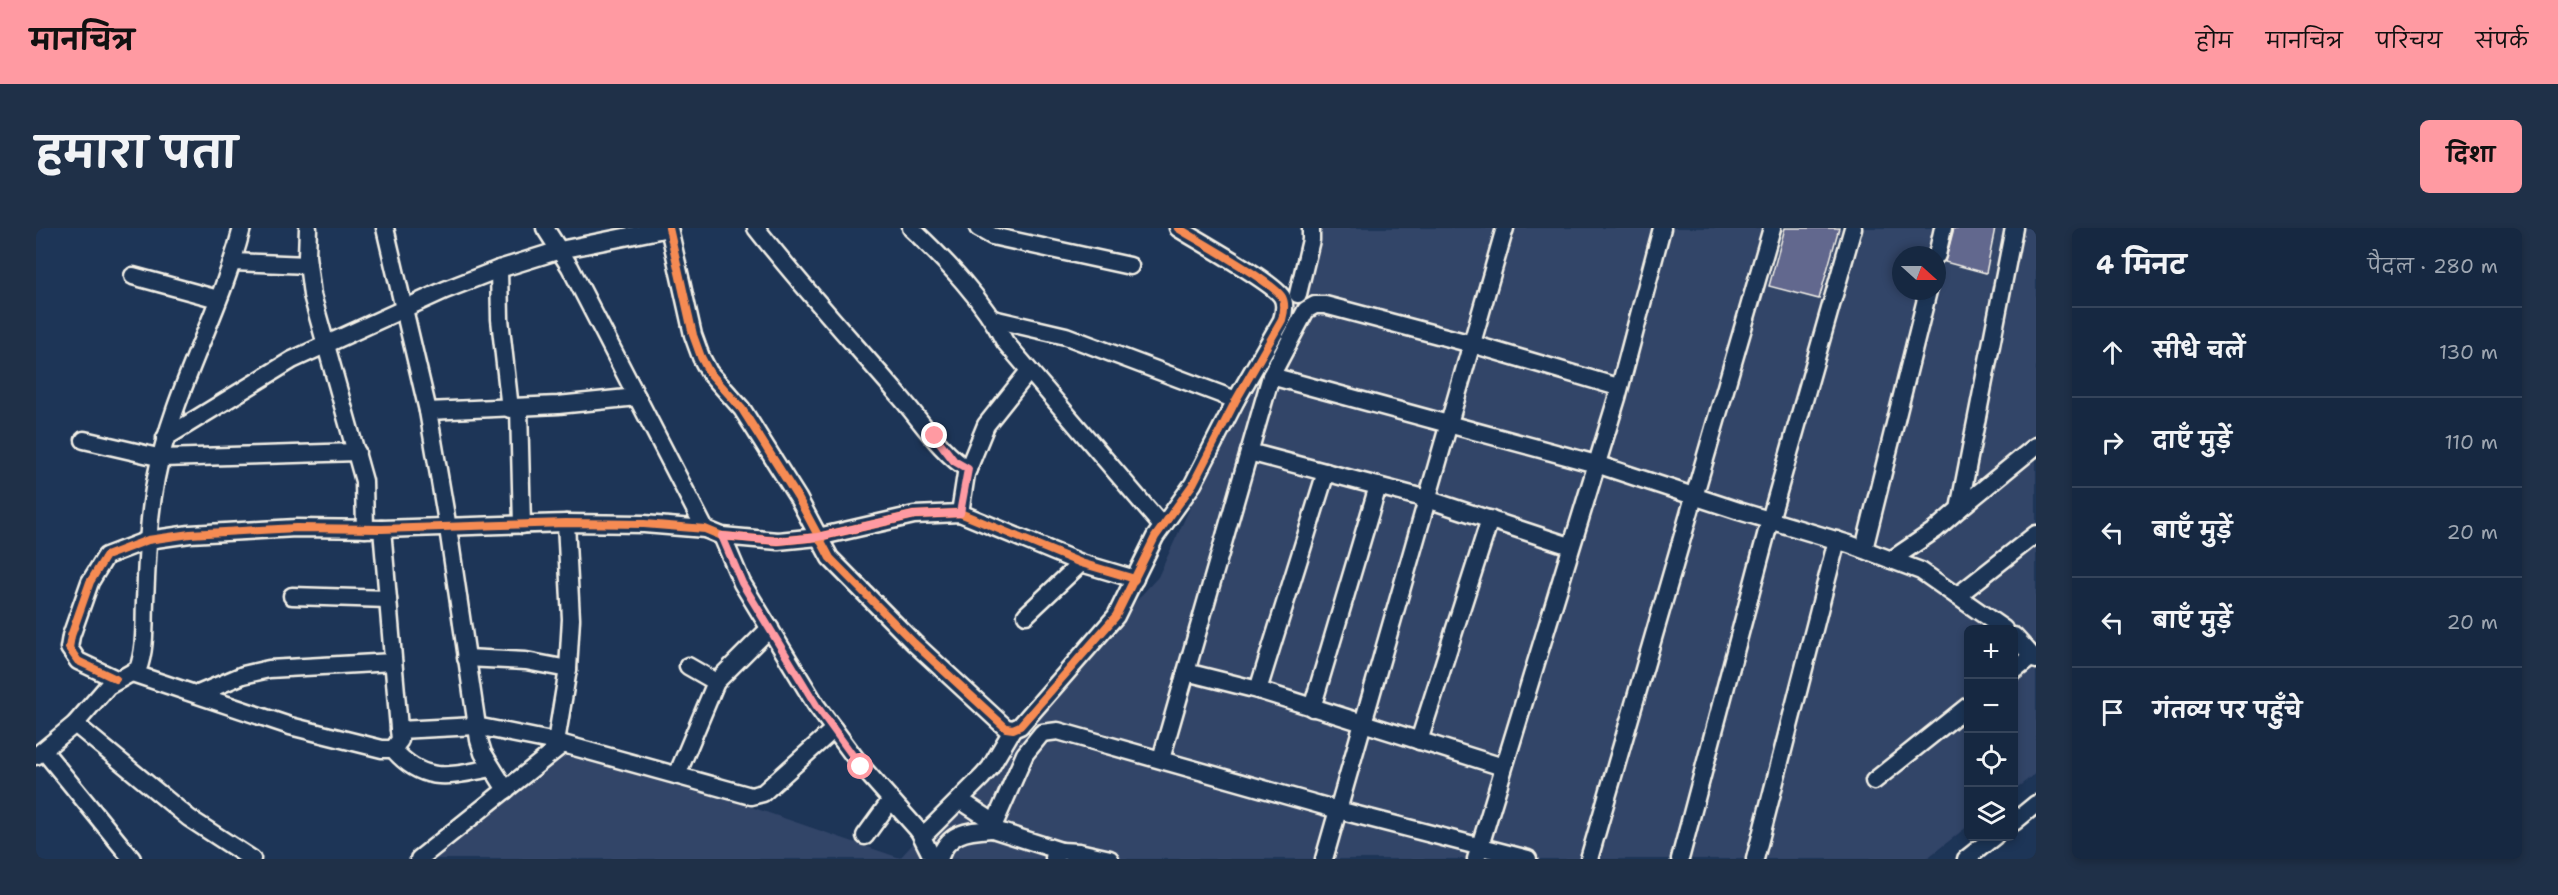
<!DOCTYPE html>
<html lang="hi">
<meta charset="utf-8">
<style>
body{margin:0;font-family:"Shantell Sans","Playpen Sans Deva",sans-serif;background:#1f3048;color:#f1f3f6}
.controls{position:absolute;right:18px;bottom:18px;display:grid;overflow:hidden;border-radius:9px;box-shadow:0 3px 9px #0003}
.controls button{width:54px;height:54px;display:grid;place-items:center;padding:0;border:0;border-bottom:2px solid #35445a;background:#162841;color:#f1f3f6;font:30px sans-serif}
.compass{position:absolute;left:1856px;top:18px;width:54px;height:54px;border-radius:50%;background:#162841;box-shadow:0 3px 9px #0003;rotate:111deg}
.stop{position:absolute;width:18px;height:18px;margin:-14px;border:4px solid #ff9aa2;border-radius:50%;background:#fff}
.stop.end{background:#ff9aa2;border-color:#fff;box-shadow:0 2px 6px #0008}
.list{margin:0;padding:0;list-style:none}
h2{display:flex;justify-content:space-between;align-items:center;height:78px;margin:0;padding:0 24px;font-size:26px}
h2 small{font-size:20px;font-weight:400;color:#9ea6b1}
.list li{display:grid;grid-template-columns:39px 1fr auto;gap:18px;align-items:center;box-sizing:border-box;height:90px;padding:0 24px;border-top:2px solid #35445a}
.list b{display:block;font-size:22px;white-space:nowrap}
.list em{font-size:20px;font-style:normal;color:#9ea6b1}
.icon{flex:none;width:33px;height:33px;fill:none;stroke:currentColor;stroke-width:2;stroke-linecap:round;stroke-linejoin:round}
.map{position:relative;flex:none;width:2000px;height:631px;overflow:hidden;border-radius:9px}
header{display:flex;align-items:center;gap:36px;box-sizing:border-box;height:84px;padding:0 30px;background:#ff9aa2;color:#111}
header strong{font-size:28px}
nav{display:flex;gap:33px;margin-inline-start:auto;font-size:21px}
.intro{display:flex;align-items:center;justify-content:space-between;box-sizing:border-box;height:144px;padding:0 36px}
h1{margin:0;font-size:42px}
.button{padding:15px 27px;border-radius:9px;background:#ff9aa2;color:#111;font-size:21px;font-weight:700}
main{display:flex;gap:36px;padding:0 36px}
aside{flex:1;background:#162841;border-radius:9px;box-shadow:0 3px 9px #0003}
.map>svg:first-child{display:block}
.built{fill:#324468;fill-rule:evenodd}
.building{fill:#62678e;stroke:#f4f1e8;stroke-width:1.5}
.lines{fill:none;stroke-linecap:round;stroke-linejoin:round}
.minor-casing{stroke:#f4f1e8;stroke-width:21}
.minor{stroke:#1d3557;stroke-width:16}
.cycleway-casing{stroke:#1d3557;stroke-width:11}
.cycleway{stroke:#f68b52;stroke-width:8}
.route{stroke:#ff9aa2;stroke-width:8}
</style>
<header>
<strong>मानचित्र</strong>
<nav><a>होम</a><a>मानचित्र</a><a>परिचय</a><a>संपर्क</a></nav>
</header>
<div class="intro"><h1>हमारा पता</h1><a class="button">दिशा</a></div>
<main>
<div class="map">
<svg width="2000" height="631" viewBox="0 0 2000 631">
<rect width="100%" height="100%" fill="#1d3557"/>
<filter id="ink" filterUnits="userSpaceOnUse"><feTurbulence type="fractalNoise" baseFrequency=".0167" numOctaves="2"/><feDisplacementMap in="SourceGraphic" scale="12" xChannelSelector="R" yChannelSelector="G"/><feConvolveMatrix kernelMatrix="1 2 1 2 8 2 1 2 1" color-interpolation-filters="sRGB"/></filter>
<g filter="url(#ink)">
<path class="built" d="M 1278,0 L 2000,0 L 2000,545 L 1978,562 L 1978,401 L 1932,401 L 1932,598 L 1890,631 L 380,631 L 517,511 L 864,630 L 1122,349 L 1255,61 ZM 1865,27 L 1901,27 L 1901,63 L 1865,63 Z"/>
<g class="building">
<path d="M 1749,0 L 1803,0 L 1783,71 L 1733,58 Z"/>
<path d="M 1918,0 L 1959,0 L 1950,45 L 1909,34 Z"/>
</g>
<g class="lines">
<g class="minor-casing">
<g id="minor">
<path d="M 272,0 L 271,28 L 276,67 L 328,253 L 329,301"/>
<path d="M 349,0 L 392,183 L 412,300 L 443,512 L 447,525 L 470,562"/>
<path d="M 509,0 L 534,39 L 669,301"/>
<path d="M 633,0 L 657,107 L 665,129 L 673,144 L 706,181 L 762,270 L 794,330 L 878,415 L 970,500 L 977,501 L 984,498 L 1080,388 L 1119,309 L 1157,256 L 1200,172 L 1246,92 C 1248,85 1250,76 1246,69 C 1237,54 1161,12 1142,0"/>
<path d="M 720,0 C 766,59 817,114 866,171 C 885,193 908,228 932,241"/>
<path d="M 875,0 C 910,33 947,71 969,114 L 1126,298"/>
<path d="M 942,0 L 956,8 L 1094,38"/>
<path d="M 1901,27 L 1907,0"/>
<path d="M 197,34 L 272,37"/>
<path d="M 463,41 L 464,91 L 474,181"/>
<path d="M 97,48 L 182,71"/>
<path d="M 1262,66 L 1275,12 L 1275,0"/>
<path d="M 957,91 L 1030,108 L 1200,172"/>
<path d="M 1235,148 L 1270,82 L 1279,77 L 1289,77 L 1436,116 L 1582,159"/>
<path d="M 483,180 L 486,297"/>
<path d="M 392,183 L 522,177 L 601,169"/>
<path d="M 129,210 L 256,132 L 409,62 L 463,41 L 524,22 L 633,0"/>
<path d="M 48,212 L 126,230 L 321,224"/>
<path d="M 1213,224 L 1391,271 L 1534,318"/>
<path d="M 1923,281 L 2000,218"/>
<path d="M 924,285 L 930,246 L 950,197 L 993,143"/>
<path d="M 686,308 L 706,355 L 780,477 L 826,539 L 883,603 L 891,604 L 946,549 L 954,540 L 977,501"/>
<path d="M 1828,321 L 1892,63"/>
<path d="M 1855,332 L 1899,302 L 1923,281 L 1978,0"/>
<path d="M 256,368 L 352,371"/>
<path d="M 1921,368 L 2000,306"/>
<path d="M 990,387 L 1045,335"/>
<path d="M 1978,408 L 2000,432"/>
<path d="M 430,430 L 490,433 L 532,441"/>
<path d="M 652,438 L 680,454 L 734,400"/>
<path d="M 1978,443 L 1997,428"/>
<path d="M 1150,444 L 1222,462 L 1467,539"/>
<path d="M 96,445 L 254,498 L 346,521 L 357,521 L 364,512 L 346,301"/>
<path d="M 80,451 L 42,433 L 33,420 L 35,408 L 54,354 L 70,328 L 112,312 L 154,306 L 260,300 L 346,301 L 530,295 L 608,296 L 669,301 L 686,308 L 742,313 L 782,309 L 878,287 L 924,285 L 1045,335 L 1099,351"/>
<path d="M 1222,462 L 1290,244"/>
<path d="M 162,466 L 207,447 L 233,441 L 357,434"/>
<path d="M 1276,480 L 1342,258"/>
<path d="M 39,496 L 153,590 L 216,631"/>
<path d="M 363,502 L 440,498 L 520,514 L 715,568 L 727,565 L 798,501"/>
<path d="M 1383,513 L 1454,291"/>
<path d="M 520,514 L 532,441 L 535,391 L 530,295"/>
<path d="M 357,521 C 388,557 414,548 456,540"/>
<path d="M 8,523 L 96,631"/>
<path d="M 0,528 L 39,496 L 72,458 L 102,441 C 110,420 108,394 109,373 C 111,331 112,291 120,250 C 137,163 184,86 206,0"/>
<path d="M 1125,531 L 1235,148 L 1560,236 L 1703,283 L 1813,316 L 1885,343 L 1968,401"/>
<path d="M 641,547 L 680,454"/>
<path d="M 1838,553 L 1932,478"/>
<path d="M 924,572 L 959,595"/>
<path d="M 1978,594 L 2000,576"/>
<path d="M 956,601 L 1025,623"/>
<path d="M 883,603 L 894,625"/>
<path d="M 829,608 L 855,572"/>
<path d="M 1018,630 L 1025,623 L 1043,624 L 1074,631"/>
<path d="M 383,631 L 527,516"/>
<path d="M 903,631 C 912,604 931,603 956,601 L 989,526 L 1006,505 L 1022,503 L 1302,582 L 1492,631"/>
<path d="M 1288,631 L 1469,0"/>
<path d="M 1440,631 L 1581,170 L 1626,0"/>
<path d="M 1553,631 L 1736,0"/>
<path d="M 1644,631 L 1734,292 L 1817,0"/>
<path d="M 1719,631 L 1801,312"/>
<path d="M 1930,631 L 1959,608"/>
</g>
</g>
<use href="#minor" class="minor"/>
<g class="cycleway-casing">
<g id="cycleway">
<path d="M 633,0 L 657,107 L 665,129 L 673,144 L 706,181 L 762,270 L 794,330 L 878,415 L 970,500 L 977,501 L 984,498 L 1080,388 L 1119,309 L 1157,256 L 1200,172 L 1246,92 C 1248,85 1250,76 1246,69 C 1237,54 1161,12 1142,0"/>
<path d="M 80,451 L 42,433 L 33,420 L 35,408 L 54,354 L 70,328 L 112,312 L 154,306 L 260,300 L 346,301 L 530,295 L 608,296 L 669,301 L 686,308 L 742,313 L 782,309 L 878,287 L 924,285 L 1045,335 L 1099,351"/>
</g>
</g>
<use href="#cycleway" class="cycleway"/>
</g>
</g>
<g class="lines" filter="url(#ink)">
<path class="route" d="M 825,539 L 780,477 L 706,355 L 686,308 L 742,313 L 782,309 L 878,287 L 924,285 L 932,241 L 918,233 L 899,208"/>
</g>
</svg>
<div class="controls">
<button>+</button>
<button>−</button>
<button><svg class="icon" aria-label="locate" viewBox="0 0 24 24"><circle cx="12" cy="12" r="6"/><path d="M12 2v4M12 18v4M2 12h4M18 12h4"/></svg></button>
<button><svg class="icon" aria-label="layers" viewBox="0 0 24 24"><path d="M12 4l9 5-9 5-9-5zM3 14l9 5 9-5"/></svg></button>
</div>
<svg class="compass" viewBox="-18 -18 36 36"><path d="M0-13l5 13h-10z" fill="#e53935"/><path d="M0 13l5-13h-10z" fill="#9ea6b1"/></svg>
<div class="stop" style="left:825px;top:539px"></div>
<div class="stop end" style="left:899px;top:208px"></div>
</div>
<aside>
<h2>4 मिनट<small>पैदल · 280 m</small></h2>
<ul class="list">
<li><svg class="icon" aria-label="ahead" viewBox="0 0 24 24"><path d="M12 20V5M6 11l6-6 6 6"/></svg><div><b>सीधे चलें</b></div><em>130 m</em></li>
<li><svg class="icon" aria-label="right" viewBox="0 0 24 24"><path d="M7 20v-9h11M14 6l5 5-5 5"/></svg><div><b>दाएँ मुड़ें</b></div><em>110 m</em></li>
<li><svg class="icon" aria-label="left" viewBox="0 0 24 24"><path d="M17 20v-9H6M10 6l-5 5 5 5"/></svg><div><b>बाएँ मुड़ें</b></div><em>20 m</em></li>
<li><svg class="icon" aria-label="left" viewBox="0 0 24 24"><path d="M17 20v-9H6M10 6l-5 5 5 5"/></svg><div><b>बाएँ मुड़ें</b></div><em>20 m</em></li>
<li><svg class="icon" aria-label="arrive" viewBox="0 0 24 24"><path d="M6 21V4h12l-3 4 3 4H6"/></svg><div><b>गंतव्य पर पहुँचे</b></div></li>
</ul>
</aside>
</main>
